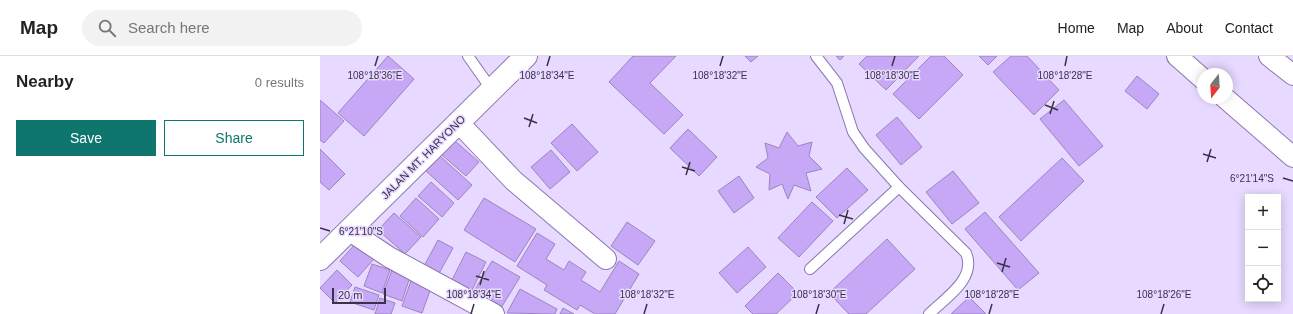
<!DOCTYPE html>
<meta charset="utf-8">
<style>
body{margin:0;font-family:Helvetica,sans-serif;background:#f2f2f2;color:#222}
.controls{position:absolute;right:12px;bottom:12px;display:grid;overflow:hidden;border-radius:0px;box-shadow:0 2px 10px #0003}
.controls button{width:36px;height:36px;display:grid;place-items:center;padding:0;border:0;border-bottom:1px solid #e0e0e0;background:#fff;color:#222;font:20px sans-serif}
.compass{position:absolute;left:877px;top:12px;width:36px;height:36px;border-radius:50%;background:#fff;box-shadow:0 2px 10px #0003;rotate:197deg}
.scale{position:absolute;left:12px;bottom:10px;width:54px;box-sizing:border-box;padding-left:4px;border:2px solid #3b314a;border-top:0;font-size:11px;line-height:14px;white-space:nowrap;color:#3b314a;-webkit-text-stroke:3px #e7d9ff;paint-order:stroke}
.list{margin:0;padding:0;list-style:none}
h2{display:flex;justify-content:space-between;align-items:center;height:52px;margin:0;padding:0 16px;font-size:17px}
h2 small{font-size:13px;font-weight:400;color:#767676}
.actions{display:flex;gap:8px;padding:12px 16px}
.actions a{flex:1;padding:9px 0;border:1px solid #0f766e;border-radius:0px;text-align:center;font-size:14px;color:#0f766e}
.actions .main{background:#0f766e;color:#fff}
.icon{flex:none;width:22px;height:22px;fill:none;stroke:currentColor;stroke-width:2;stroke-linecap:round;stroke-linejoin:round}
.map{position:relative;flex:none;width:973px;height:258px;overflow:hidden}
header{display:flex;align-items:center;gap:24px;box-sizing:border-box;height:56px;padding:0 20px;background:#fff;border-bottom:1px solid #e0e0e0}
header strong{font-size:19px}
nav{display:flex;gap:22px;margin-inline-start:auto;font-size:14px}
.search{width:280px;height:36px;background:#f2f2f2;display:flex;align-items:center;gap:10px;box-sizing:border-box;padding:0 14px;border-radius:22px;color:#767676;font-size:15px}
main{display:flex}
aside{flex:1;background:#fff}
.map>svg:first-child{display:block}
.building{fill:#c7a8f6;stroke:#9c85bf}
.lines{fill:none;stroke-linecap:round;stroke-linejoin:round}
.lane-casing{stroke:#8c75ae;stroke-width:12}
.street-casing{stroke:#8c75ae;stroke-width:22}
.primary-casing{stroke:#8c75ae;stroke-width:24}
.lane{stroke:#fff;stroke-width:10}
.street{stroke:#fff;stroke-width:20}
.primary{stroke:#fff;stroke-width:22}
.ticks{fill:none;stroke:#3b314a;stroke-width:1.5}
.labels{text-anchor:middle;stroke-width:3;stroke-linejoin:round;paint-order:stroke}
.street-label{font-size:11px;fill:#3b314a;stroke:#e7d9ff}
.ticks-label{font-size:10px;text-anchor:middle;fill:#3b314a;stroke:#e7d9ff;stroke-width:3;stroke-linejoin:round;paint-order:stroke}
</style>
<header>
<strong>Map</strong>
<div class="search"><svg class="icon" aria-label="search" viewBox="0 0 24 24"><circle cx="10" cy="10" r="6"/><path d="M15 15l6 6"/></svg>Search here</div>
<nav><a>Home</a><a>Map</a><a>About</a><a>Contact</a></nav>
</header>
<main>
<aside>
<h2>Nearby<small>0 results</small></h2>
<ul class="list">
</ul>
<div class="actions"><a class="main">Save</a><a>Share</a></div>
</aside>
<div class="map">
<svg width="973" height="258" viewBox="0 0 973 258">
<rect width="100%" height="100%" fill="#e7d9ff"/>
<g class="building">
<path d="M 68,0 L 94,23 L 44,80 L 18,57 Z"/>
<path d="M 313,0 L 356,0 L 330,27 L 363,59 L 344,78 L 289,26 Z"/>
<path d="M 425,0 L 438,0 L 431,6 Z"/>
<path d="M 516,0 L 524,0 L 520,4 Z"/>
<path d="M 547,0 L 599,0 L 566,34 L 539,8 Z"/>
<path d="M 611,0 L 624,0 L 643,19 L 599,63 L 573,38 Z"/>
<path d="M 659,0 L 677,0 L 668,9 Z"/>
<path d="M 691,0 L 707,0 L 739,34 L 714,59 L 673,16 Z"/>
<path d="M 817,20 L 839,38 L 827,53 L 805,35 Z"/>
<path d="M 0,44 L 24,65 L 4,87 L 0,84 Z"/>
<path d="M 744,44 L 783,90 L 759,110 L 720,63 Z"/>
<path d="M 577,61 L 602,91 L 581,109 L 556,79 Z"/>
<path d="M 252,68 L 278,96 L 257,115 L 231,87 Z"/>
<path d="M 368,73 L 397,101 L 379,120 L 350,92 Z"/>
<path d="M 467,76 L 478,90 L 492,86 L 489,100 L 502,113 L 486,117 L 491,135 L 474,129 L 468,143 L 462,128 L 449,134 L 450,118 L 436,111 L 448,102 L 445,87 L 459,92 Z"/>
<path d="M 135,85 L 159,106 L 146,120 L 122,99 Z"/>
<path d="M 0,93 L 25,118 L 9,134 L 0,126 Z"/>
<path d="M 231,94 L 250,116 L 230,133 L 211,111 Z"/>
<path d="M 120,100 L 152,129 L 138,144 L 106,115 Z"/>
<path d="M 742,102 L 764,125 L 701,185 L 679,161 Z"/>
<path d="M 527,112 L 548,134 L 517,162 L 496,141 Z"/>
<path d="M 633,115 L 659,147 L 632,168 L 606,136 Z"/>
<path d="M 419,120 L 434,142 L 414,157 L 398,135 Z"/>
<path d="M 111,126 L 134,147 L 122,161 L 98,140 Z"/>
<path d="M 96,142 L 119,163 L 103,181 L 80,160 Z"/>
<path d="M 164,142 L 216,173 L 195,206 L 144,174 Z"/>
<path d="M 492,146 L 513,165 L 479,201 L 458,182 Z"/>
<path d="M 665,156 L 719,217 L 698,234 L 645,173 Z"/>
<path d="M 74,157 L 101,181 L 85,198 L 58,174 Z"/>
<path d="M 307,166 L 335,185 L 318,209 L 291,190 Z"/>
<path d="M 217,177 L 235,188 L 226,203 L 244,214 L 249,205 L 266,216 L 261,224 L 280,236 L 299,205 L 319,218 L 295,258 L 275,258 L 260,249 L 257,254 L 224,234 L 227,229 L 197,210 Z"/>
<path d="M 567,183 L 595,213 L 546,258 L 529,258 L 509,237 Z"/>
<path d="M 118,184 L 133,192 L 117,221 L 103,212 Z"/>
<path d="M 36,187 L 54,203 L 38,221 L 20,205 Z"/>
<path d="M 428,191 L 446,211 L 417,237 L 399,217 Z"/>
<path d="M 146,196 L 166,206 L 151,236 L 131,226 Z"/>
<path d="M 172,205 L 200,221 L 181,252 L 154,235 Z"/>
<path d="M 52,208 L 70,214 L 62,237 L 44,230 Z"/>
<path d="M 17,214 L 32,229 L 15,247 L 0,232 Z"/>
<path d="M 72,214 L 90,221 L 82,245 L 63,238 Z"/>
<path d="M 458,217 L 478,237 L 456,258 L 433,258 L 425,250 Z"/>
<path d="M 92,222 L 112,229 L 102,257 L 82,250 Z"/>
<path d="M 35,231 L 59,239 L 54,254 L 30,246 Z"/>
<path d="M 200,233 L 237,253 L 235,258 L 187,257 Z"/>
<path d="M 649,241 L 666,258 L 631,258 Z"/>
<path d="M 60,242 L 75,247 L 71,258 L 55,258 Z"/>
<path d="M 243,252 L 254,258 L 240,258 Z"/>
</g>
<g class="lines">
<g class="lane-casing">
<g id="lane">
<path d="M 148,0 L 172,34"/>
<path d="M 496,0 L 517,27 L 533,76 L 544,92 L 579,131 L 646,197 C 657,223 625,242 609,258"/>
<path d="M 490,213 L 579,131"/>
</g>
</g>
<g class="street-casing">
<g id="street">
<path d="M 857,0 L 883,23"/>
<path d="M 949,0 L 973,19"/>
<path d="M 905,42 L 973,101"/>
<path d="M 138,66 L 194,125 L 286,203"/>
<path d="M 30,175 L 69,201 L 174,258"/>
</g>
</g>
<g class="primary-casing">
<path id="primary" d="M 0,203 L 206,0"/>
</g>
<use href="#lane" class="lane"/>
<use href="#street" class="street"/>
<use href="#primary" class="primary"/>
</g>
<path class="ticks" d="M 55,10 L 58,0M 227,10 L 230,0M 400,10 L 403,0M 572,10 L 575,0M 745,10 L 747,0M 725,49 L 738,54M 730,58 L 734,45M 204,62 L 217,67M 209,71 L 213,58M 883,98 L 896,102M 887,106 L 891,93M 362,111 L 375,115M 366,119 L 370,106M 963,122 L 973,125M 519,159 L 533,163M 524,168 L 528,154M 0,172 L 10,175M 677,207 L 690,211M 682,216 L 686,202M 156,220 L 169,224M 160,229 L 164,215M 151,258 L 154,248M 324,258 L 327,248M 496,258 L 499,248M 669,258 L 672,248M 841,258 L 844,248"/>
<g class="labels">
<g class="street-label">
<text transform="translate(103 101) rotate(-45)" y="4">JALAN MT. HARYONO</text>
</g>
</g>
<g class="ticks-label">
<text x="55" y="23">108°18'36"E</text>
<text x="227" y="23">108°18'34"E</text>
<text x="400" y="23">108°18'32"E</text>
<text x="572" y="23">108°18'30"E</text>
<text x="745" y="23">108°18'28"E</text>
<text x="932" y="126">6°21'14"S</text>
<text x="41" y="179">6°21'10"S</text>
<text x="154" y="242">108°18'34"E</text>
<text x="327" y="242">108°18'32"E</text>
<text x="499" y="242">108°18'30"E</text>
<text x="672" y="242">108°18'28"E</text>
<text x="844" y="242">108°18'26"E</text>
</g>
</svg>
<div class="controls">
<button>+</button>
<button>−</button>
<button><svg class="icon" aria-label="locate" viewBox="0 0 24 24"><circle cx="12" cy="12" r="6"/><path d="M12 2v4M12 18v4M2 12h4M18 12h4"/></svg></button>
</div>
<svg class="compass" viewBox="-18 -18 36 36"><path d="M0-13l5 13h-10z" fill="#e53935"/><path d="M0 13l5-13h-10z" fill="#767676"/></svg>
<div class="scale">20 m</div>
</div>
</main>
